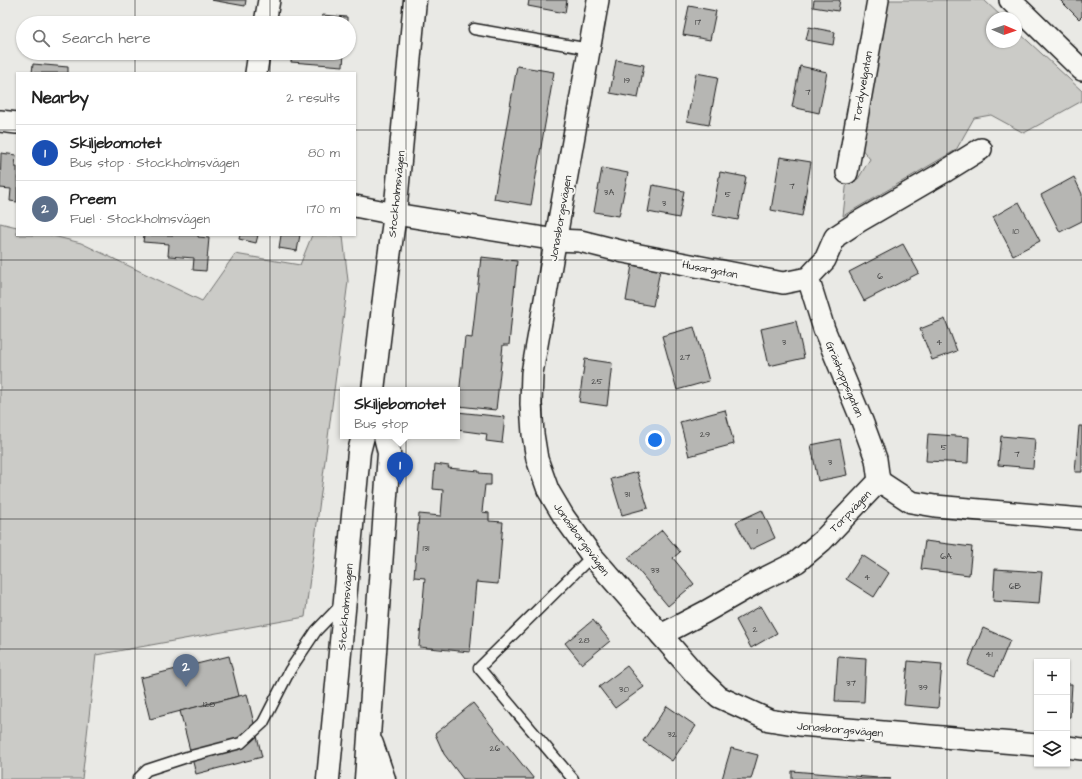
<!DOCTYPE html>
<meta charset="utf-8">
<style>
body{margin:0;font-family:"Architects Daughter",sans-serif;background:#f2f2f2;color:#222}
.controls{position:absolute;right:12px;bottom:12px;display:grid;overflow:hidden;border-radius:0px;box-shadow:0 1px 3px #0004}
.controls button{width:36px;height:36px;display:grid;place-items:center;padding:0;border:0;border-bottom:1px solid #e0e0e0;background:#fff;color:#222;font:20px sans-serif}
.compass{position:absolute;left:986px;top:12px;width:36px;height:36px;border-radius:50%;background:#fff;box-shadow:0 1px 3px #0004;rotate:92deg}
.you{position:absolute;left:655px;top:440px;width:14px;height:14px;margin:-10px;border:3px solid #fff;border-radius:50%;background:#1a73e8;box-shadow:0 0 0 6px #1a73e833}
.badge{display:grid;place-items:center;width:26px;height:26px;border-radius:50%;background:#0f766e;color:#fff;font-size:13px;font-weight:700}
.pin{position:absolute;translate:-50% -33px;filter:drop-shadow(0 1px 2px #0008)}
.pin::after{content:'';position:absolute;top:21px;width:14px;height:12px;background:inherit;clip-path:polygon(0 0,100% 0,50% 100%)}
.popup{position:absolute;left:340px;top:387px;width:120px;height:52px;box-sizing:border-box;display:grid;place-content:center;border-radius:0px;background:#fff;filter:drop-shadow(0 1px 3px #0005);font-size:13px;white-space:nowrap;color:#767676}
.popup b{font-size:15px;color:#222}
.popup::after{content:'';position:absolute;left:50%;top:100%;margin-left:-8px;border:8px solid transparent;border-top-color:#fff}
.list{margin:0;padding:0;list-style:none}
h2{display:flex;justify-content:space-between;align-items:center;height:52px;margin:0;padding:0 16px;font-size:17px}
h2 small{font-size:13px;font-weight:400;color:#767676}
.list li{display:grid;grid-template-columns:26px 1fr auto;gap:12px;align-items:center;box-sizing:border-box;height:56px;padding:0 16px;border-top:1px solid #e0e0e0}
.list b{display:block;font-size:15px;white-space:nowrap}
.list p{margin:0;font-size:13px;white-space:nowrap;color:#767676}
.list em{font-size:13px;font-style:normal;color:#767676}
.icon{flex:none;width:22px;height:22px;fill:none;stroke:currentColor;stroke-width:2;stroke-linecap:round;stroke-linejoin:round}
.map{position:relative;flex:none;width:1082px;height:779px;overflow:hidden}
.search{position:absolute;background:#fff;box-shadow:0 1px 3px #0004;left:16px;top:16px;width:340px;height:44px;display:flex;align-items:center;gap:10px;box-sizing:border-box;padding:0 14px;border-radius:22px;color:#767676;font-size:15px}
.panel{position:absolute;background:#fff;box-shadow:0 1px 3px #0004;left:16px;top:72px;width:340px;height:164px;border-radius:0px}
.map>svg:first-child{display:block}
.green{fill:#cbcbc7;stroke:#747472}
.building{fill:#b6b6b3;stroke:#1c1c1c}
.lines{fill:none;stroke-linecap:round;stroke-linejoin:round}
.service-casing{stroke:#1c1c1c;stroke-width:13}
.minor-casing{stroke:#1c1c1c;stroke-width:24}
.secondary-casing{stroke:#1c1c1c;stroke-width:25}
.service{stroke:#f6f6f2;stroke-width:10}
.minor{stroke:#f6f6f2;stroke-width:21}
.secondary{stroke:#f6f6f2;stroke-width:22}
.grid{fill:none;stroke:#1c1c1c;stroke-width:1;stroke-opacity:0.55}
.labels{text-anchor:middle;stroke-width:4;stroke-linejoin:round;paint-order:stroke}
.number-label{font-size:9px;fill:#424242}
.street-label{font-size:11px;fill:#1c1c1c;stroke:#f6f6f2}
</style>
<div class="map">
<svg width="1082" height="779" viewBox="0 0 1082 779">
<rect width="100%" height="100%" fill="#e9e9e5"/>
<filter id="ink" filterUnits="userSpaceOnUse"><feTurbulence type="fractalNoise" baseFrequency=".025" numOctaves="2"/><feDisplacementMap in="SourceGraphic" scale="8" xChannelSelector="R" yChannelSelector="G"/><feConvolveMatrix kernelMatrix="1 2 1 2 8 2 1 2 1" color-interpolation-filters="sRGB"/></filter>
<g filter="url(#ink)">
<g class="green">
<path d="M 886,0 L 984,0 L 1003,18 L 992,18 L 992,42 L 1016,42 L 1016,30 L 1082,91 L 1082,101 L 1024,133 L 991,115 L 974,118 L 956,150 L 843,216 L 847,179 L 858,179 L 870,159 L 856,142 Z"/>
<path d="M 0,223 L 17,227 L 17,235 L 49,235 L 81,243 L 202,301 L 235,254 L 300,265 L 312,235 L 339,235 L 343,236 L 348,281 L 305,617 L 96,655 L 82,779 L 0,779 Z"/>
</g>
<g class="building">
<path d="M 211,0 L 246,0 L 245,6 Z"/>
<path d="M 529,0 L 567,0 L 565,13 L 528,6 Z"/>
<path d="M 814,0 L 840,0 L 838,11 L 813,7 Z"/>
<path d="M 1060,0 L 1082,0 L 1082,16 L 1079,19 Z"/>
<path d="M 689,6 L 716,11 L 710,40 L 683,35 Z"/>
<path d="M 322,15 L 347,17 L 347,23 L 321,23 Z"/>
<path d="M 809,27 L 835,32 L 833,45 L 806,40 Z"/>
<path d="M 292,53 L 344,53 L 343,66 L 291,62 Z"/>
<path d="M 616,60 L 644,65 L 638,98 L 610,93 Z"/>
<path d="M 33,64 L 68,67 L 68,73 L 32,73 Z"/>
<path d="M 517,66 L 554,72 L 531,205 L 494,199 Z"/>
<path d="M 800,66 L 827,72 L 819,113 L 792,107 Z"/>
<path d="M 696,73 L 718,77 L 709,125 L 687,121 Z"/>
<path d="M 1,153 L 16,155 L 15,167 L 17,167 L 17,202 L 10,201 L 11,189 L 0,188 Z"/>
<path d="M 780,157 L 811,162 L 802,216 L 771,210 Z"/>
<path d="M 602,168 L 628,173 L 619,216 L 594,212 Z"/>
<path d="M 720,172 L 746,177 L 738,220 L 712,215 Z"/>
<path d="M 1074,177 L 1082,194 L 1082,221 L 1060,232 L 1041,195 Z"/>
<path d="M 653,185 L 684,191 L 679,218 L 648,212 Z"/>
<path d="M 1019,202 L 1040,241 L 1013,255 L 993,217 Z"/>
<path d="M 144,235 L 198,235 L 198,237 L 209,238 L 206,271 L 193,270 L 194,258 L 168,256 L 169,244 L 143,242 Z"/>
<path d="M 240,235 L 258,235 L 256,243 L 239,239 Z"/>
<path d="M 281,235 L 300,235 L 297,251 L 279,248 Z"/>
<path d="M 903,244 L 919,273 L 864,301 L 849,272 Z"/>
<path d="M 481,257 L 517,261 L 509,345 L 503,345 L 496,410 L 458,406 L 465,337 L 472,338 Z"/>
<path d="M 632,265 L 660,270 L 653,306 L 626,301 Z"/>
<path d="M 945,319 L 957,351 L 932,360 L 920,329 Z"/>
<path d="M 796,321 L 804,358 L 769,366 L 761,329 Z"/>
<path d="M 694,327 L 709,381 L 677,390 L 662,336 Z"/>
<path d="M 585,359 L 612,363 L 607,406 L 579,402 Z"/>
<path d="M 725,410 L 734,444 L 689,456 L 680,422 Z"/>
<path d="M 457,412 L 505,417 L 502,443 L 486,441 L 487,434 L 457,430 Z"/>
<path d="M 1079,426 L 1082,426 L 1082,472 L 1075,472 Z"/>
<path d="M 928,434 L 969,437 L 968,463 L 926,461 Z"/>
<path d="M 1001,436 L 1035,439 L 1033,468 L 998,465 Z"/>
<path d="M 840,439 L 847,475 L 818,481 L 811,445 Z"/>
<path d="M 435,464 L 449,466 L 448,468 L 479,471 L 479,473 L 491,474 L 491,485 L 485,485 L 482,512 L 489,513 L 489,521 L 503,522 L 498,584 L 476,582 L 470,652 L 419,647 L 425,578 L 414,577 L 419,514 L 441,516 L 443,490 L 433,489 Z"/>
<path d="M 637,472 L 648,508 L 622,515 L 611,479 Z"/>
<path d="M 762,510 L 775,538 L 750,550 L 736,522 Z"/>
<path d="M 662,530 L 680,552 L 673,558 L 694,584 L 668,606 L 628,558 Z"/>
<path d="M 925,541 L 972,547 L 969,575 L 921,569 Z"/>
<path d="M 862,555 L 889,573 L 874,597 L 846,579 Z"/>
<path d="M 995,569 L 1042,572 L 1039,604 L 993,601 Z"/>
<path d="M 761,606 L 777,633 L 751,648 L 736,620 Z"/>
<path d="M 593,620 L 610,641 L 582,664 L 565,643 Z"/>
<path d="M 983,628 L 1010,640 L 995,676 L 968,665 Z"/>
<path d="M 229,656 L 239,696 L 150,719 L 140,678 Z"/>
<path d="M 838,656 L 866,658 L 864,702 L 835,701 Z"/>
<path d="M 908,661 L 942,664 L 938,708 L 904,705 Z"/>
<path d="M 627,666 L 644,687 L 615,708 L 599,687 Z"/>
<path d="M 1067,684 L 1072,684 L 1070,717 L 1067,717 Z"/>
<path d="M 247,694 L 262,757 L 196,774 L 180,711 Z"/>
<path d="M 473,703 L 534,779 L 463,779 L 444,754 L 435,734 Z"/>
<path d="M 667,706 L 696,726 L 672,761 L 643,741 Z"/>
<path d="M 731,748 L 758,755 L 751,779 L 722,779 Z"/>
<path d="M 792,771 L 891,779 L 792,779 Z"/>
</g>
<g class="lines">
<g class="service-casing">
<g id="service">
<path d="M 474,29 L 590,49"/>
<path d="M 138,779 L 147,770 L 187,757 L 241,743 L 263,723 L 290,670 L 316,631 L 342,604"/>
<path d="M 573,779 L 479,668 L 592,556"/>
</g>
</g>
<g class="minor-casing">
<g id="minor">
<path d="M 598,0 L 532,373 L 531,404 L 533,434 L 537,459 L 548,490 L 564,517 L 592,556 L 696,675 L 719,697 L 769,720 L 800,725 L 1037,745"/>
<path d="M 1010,0 L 1082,70"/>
<path d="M 265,23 L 269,0"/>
<path d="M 256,73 L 259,53"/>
<path d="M 0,121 L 17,123"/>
<path d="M 847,173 L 878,0"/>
<path d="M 355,206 L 395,214 L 556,240 L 580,241 L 624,252 L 783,283 L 808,278 L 825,260 L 835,237 L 858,222 L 944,172 L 981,149"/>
<path d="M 808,278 L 824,329 L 862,421 L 876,459 L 879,481"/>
<path d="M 661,635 L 705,612 L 761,580 L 797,562 L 822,541 L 879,481 L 911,502 L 935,506 L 1082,519"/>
<path d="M 1067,747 L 1082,749"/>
</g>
</g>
<g class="secondary-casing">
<g id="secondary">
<path d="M 373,390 L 389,257 L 395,214 L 415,0"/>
<path d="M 372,744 L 384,779"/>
<path d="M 328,779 L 359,452 L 363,436"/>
<path d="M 366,779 L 389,453 L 385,436"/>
</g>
</g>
<use href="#service" class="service"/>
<use href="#minor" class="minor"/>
<use href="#secondary" class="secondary"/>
</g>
</g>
<path class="grid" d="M 135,0 L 135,23M 270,0 L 270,23M 406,0 L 406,779M 541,0 L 541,779M 676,0 L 676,779M 812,0 L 812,779M 947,0 L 947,779M 135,53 L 135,73M 270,53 L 270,73M 0,130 L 17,130M 355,130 L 1082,130M 135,235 L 135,779M 270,235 L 270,779M 0,260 L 1082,260M 0,390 L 1082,390M 0,519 L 1082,519M 0,649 L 1082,649"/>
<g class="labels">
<g class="number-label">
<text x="698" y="25">17</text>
<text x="627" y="83">19</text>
<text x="808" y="95">7</text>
<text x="792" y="189">7</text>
<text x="609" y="195">3A</text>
<text x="728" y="197">5</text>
<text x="664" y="206">3</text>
<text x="1016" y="234">10</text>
<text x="880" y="279">6</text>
<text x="784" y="345">3</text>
<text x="939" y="345">4</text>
<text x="685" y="360">27</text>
<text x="597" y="384">25</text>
<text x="705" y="437">29</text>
<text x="944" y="450">5</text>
<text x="1017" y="457">7</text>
<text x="830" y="465">3</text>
<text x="627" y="497">31</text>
<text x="757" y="534">1</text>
<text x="426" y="551">131</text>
<text x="946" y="559">6A</text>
<text x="655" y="573">33</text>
<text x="867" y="580">4</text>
<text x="1015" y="589">6B</text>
<text x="755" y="632">2</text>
<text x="584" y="643">28</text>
<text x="989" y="657">41</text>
<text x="851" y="686">37</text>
<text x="923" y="690">39</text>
<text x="624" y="692">30</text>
<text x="209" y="707">128</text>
<text x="672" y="737">32</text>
<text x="495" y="751">26</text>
</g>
<g class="street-label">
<text transform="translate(862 86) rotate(-80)" y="4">Tordyvelgatan</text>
<text transform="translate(396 194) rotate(-84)" y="4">Stockholmsvägen</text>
<text transform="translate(560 218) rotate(-80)" y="4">Jonasborgsvägen</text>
<text transform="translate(710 269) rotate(11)" y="4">Husargatan</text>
<text transform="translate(845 379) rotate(67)" y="4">Gräshoppsgatan</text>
<text transform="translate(850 511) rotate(-46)" y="4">Torpvägen</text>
<text transform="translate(582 539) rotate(54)" y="4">Jonasborgsvägen</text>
<text transform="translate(345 607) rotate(-85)" y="4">Stockholmsvägen</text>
<text transform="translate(840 729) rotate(5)" y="4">Jonasborgsvägen</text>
</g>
</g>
</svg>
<div class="controls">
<button>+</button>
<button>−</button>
<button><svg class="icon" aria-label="layers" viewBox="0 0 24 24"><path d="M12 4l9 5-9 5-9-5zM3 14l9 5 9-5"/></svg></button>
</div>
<svg class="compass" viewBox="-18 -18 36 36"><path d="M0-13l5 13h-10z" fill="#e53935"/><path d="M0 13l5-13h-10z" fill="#767676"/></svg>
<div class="you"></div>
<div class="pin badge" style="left:400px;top:485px;background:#1a4fb4">1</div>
<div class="popup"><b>Skiljebomotet</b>Bus stop</div>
<div class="pin badge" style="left:186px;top:687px;background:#5c6f8a">2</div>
<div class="search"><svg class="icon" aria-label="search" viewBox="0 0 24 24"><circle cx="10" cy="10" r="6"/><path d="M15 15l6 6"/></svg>Search here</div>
<section class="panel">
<h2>Nearby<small>2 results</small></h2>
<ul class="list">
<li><span class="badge" style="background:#1a4fb4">1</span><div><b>Skiljebomotet</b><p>Bus stop · Stockholmsvägen</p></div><em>80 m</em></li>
<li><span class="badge" style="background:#5c6f8a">2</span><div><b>Preem</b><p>Fuel · Stockholmsvägen</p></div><em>170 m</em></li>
</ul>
</section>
</div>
